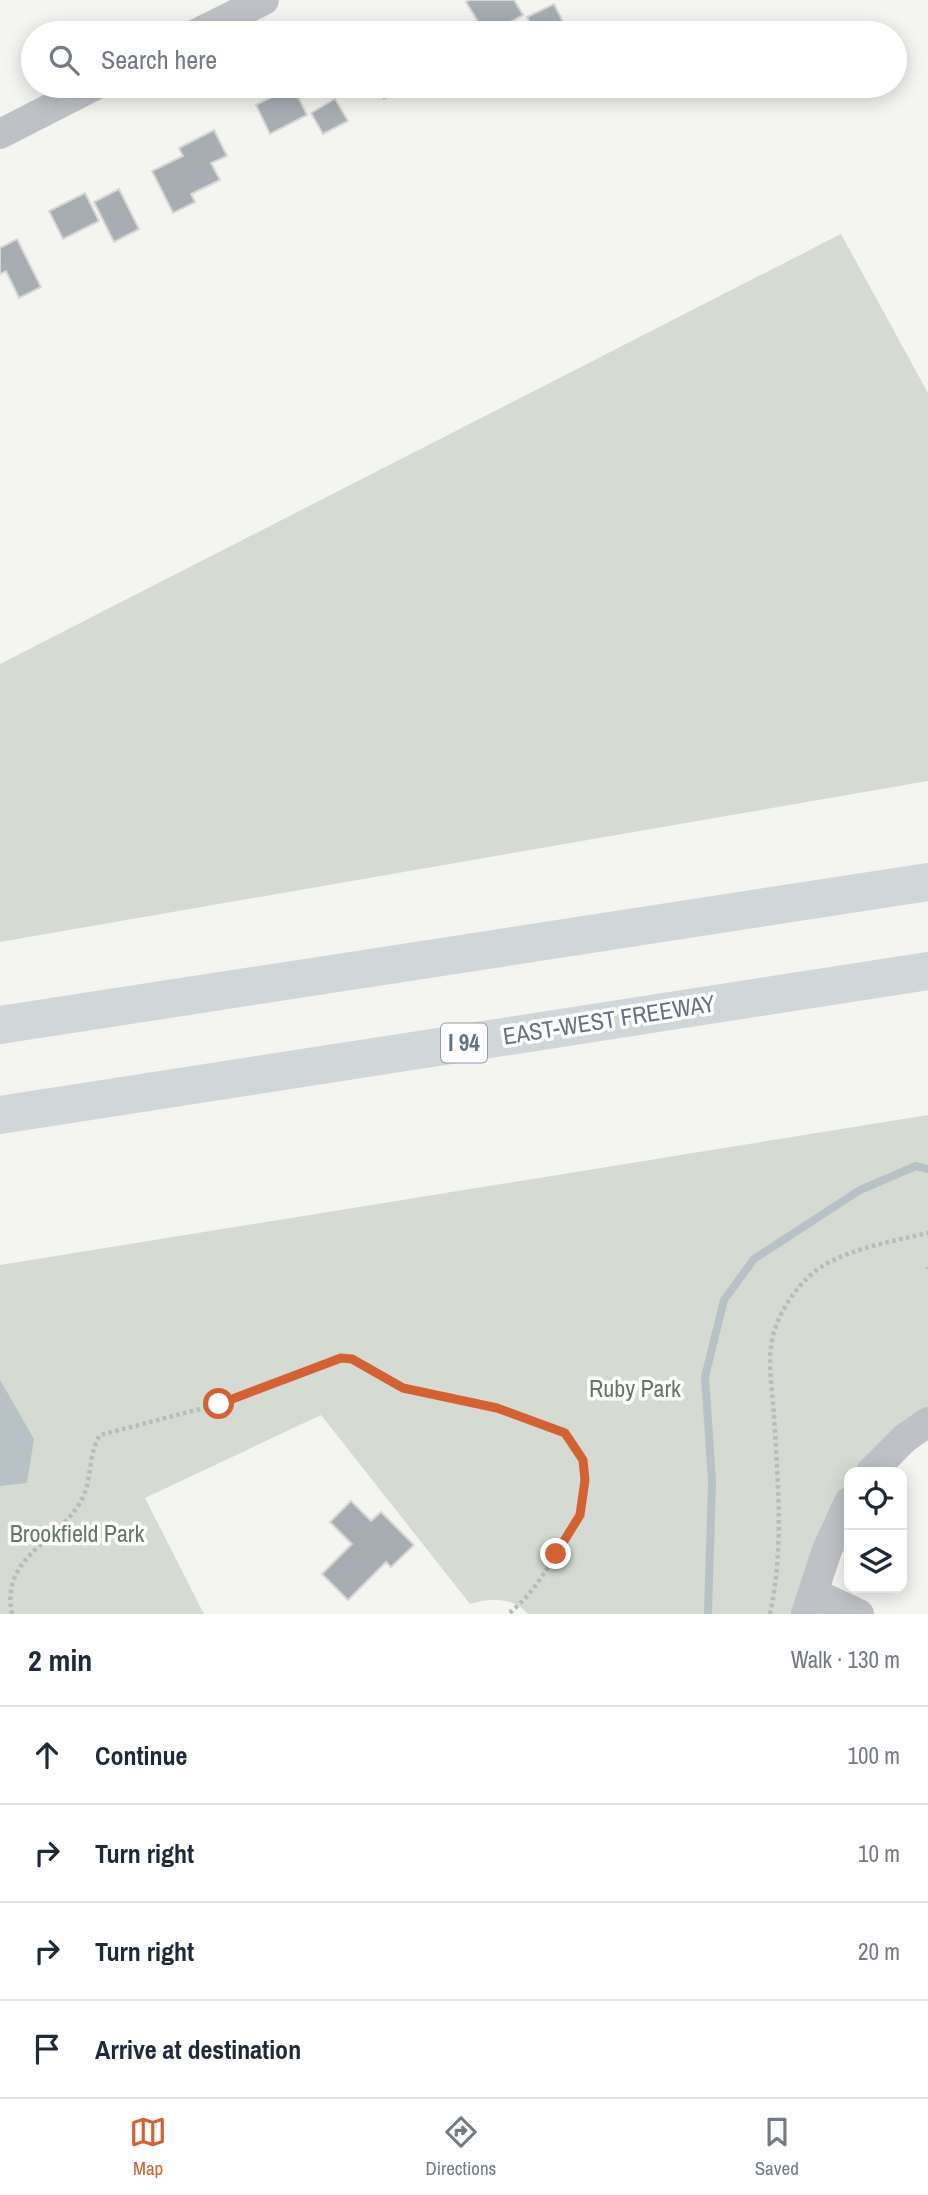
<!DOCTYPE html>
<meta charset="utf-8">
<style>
body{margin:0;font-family:"Archivo Narrow",sans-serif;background:#f6f6f7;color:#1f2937}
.controls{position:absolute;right:21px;bottom:21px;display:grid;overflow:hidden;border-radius:14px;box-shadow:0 4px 18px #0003}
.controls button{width:63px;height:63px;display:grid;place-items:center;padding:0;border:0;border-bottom:2px solid #e0e1e3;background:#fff;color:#1f2937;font:35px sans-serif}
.stop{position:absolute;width:21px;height:21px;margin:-16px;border:5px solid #d26234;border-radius:50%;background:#fff}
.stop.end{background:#d26234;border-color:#fff;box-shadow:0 2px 7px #0008}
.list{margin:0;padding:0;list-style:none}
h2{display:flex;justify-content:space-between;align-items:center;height:91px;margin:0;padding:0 28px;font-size:30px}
h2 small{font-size:23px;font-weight:400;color:#747a83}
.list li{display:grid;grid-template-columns:46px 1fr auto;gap:21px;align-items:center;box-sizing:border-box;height:98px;padding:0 28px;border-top:2px solid #e0e1e3}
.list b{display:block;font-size:26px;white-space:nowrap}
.list em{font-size:23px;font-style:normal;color:#747a83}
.icon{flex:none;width:38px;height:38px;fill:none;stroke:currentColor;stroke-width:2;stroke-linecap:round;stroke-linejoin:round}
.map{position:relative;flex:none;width:928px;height:1614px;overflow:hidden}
.search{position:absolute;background:#fff;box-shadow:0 4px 18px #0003;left:21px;right:21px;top:21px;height:77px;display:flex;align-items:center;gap:18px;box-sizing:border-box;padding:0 24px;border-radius:38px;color:#747a83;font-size:26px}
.sheet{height:483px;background:#fff}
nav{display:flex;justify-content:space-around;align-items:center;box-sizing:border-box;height:98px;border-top:2px solid #e0e1e3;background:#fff;font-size:19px;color:#747a83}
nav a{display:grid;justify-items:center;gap:4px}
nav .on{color:#d26234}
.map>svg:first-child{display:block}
.green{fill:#d5dbd3}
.water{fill:#b8c2c6}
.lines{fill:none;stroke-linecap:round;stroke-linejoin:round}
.stream{stroke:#b8c2c6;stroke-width:8}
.building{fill:#a7adb3;stroke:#d6d6d4;stroke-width:2}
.path{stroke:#b8babc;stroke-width:4.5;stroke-dasharray:3.5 3.5;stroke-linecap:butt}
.minor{stroke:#bec1c5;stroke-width:30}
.motorway{stroke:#d1d6d9;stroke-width:38}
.route{stroke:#d26234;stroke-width:9}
.labels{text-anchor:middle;stroke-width:7;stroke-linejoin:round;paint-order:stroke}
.shield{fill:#fff;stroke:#949da5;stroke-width:2}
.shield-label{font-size:23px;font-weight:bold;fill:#66737f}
.street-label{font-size:24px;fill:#66737f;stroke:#fff}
.park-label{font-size:24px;fill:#677765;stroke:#fff}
</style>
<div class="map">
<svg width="928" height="1614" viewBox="0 0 928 1614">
<rect width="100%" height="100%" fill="#f4f5f1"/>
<g class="green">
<path d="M 841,234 L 928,393 L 928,781 L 0,942 L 0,664 Z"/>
<path d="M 928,1115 L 928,1409 L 857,1472 L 849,1472 L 849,1484 L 832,1510 L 793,1614 L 528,1614 C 513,1597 491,1598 470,1604 L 321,1415 L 145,1498 L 204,1614 L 0,1614 L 0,1265 Z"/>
</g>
<path class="water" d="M 0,1380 L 34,1439 L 27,1483 L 0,1486 Z"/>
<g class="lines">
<path class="stream" d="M 708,1614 L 712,1481 L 705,1377 L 724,1300 L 754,1259 L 860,1190 L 916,1166 L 928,1169"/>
</g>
<g class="building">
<path d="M 470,0 L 514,0 L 523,15 L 491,33 L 485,33 L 466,2 Z"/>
<path d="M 554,4 L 567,30 L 560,33 L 535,33 L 527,17 Z"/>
<path d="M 433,22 L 439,33 L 410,33 Z"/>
<path d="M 293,86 L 307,115 L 270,134 L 256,105 Z"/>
<path d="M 376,86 L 407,86 L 384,99 Z"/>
<path d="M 335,99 L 348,121 L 323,134 L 311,113 Z"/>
<path d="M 214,130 L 227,156 L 211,163 L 220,180 L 191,194 L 195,202 L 173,213 L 152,171 L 183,156 L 179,148 Z"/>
<path d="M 119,189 L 139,229 L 114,242 L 94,202 Z"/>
<path d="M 85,193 L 99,221 L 63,239 L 49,211 Z"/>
<path d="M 17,239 L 41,287 L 19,298 L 6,271 L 0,274 L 0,248 Z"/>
<path d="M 351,1501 L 371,1521 L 381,1512 L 414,1545 L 391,1567 L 386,1562 L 348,1600 L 322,1574 L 352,1544 L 330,1522 Z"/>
</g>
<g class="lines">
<g class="path">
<path d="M 928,1269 L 928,1267"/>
<path d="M 12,1614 C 0,1557 57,1543 81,1501 C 93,1480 87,1456 100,1435 L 219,1404 L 341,1358 C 363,1361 382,1380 403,1388 C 456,1408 597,1404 584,1489 C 582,1504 580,1515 572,1529 C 553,1558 536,1593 508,1614"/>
<path d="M 770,1614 C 784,1548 778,1483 774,1416 C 773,1394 768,1369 771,1347 C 774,1316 799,1279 826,1264 C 857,1247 893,1241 928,1233"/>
</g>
<g class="minor">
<path d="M 198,33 L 264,0"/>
<path d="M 0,134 L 94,86"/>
<path d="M 871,1472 L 905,1438 L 928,1422"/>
<path d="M 814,1593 L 859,1614"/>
<path d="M 806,1614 L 827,1550 L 849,1502"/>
</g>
<g class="motorway">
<path d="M 0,1025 L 928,882"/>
<path d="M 0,1115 L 928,971"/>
</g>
</g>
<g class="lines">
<path class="route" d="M 219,1404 L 341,1358 L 352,1359 L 403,1388 L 497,1408 L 565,1433 L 583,1460 L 585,1480 L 580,1515 L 556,1554"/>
</g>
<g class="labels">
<rect class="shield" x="441" y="1023.5" width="46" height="39" rx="5"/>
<g class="shield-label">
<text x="464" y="1051">I 94</text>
</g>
<g class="street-label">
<text transform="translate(609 1020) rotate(-9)" y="8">EAST-WEST FREEWAY</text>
</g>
<g class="park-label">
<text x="635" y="1397">Ruby Park</text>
<text x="77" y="1542">Brookfield Park</text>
</g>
</g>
</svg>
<div class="controls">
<button><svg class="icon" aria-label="locate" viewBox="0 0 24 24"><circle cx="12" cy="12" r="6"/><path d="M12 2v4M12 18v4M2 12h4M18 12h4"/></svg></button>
<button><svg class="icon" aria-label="layers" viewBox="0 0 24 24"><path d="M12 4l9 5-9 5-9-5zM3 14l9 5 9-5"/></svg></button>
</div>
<div class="stop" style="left:219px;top:1404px"></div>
<div class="stop end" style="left:556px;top:1554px"></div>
<div class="search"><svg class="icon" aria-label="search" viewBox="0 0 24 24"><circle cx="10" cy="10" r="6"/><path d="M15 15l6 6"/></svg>Search here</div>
</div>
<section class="sheet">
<h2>2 min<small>Walk · 130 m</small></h2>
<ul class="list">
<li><svg class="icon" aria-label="ahead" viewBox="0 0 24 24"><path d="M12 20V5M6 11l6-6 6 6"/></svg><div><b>Continue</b></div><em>100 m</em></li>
<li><svg class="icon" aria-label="right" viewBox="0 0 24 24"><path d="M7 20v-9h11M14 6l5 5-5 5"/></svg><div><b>Turn right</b></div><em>10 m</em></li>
<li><svg class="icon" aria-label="right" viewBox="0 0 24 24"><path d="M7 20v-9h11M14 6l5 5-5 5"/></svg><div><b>Turn right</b></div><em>20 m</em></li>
<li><svg class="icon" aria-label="arrive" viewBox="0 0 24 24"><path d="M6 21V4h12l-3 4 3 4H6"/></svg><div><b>Arrive at destination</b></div></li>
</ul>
</section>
<nav>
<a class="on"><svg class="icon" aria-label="map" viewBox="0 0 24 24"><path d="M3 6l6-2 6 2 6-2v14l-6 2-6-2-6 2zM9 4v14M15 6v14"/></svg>Map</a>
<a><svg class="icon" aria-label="directions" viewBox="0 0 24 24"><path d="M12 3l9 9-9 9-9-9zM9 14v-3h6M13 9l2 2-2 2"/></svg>Directions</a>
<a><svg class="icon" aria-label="saved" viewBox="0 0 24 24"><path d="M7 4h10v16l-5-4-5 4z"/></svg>Saved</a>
</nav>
